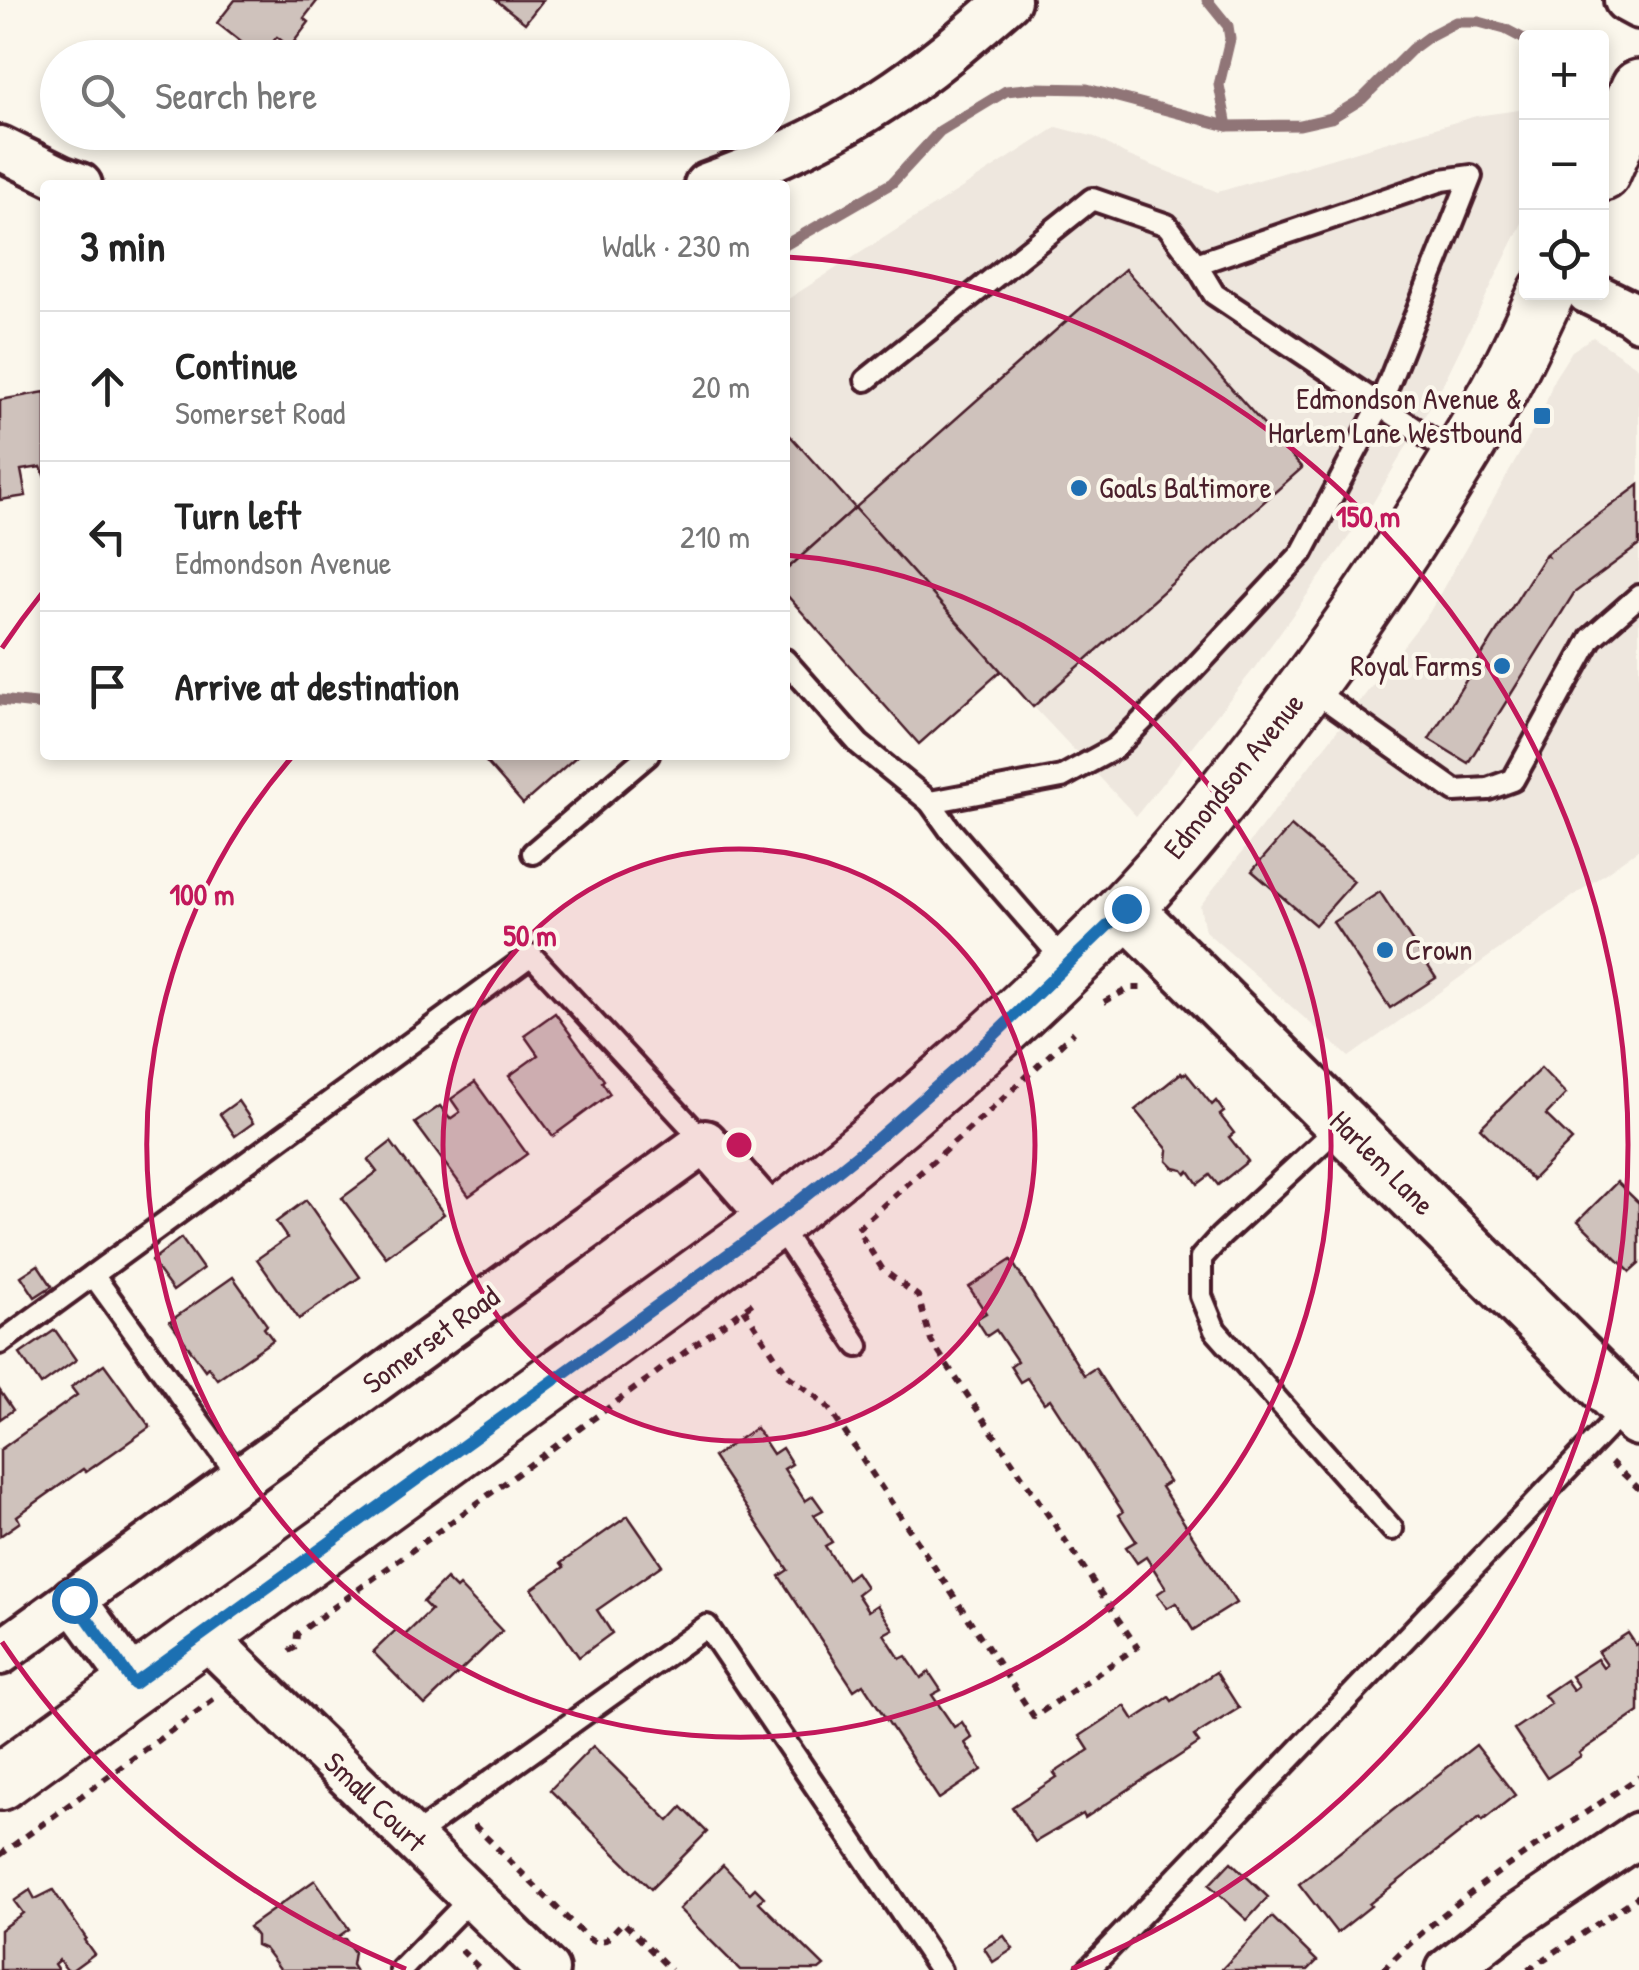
<!DOCTYPE html>
<meta charset="utf-8">
<style>
body{margin:0;font-family:"Patrick Hand",sans-serif;background:#f6f6f6;color:#222}
.controls{position:absolute;right:30px;top:30px;display:grid;overflow:hidden;border-radius:10px;box-shadow:0 5px 15px #0003}
.controls button{width:90px;height:90px;display:grid;place-items:center;padding:0;border:0;border-bottom:2px solid #e0e0e0;background:#fff;color:#222;font:50px sans-serif}
.stop{position:absolute;width:30px;height:30px;margin:-22px;border:8px solid #1f6fb2;border-radius:50%;background:#fff}
.stop.end{background:#1f6fb2;border-color:#fff;box-shadow:0 2px 10px #0008}
.list{margin:0;padding:0;list-style:none}
h2{display:flex;justify-content:space-between;align-items:center;height:130px;margin:0;padding:0 40px;font-size:42px}
h2 small{font-size:32px;font-weight:400;color:#767676}
.list li{display:grid;grid-template-columns:65px 1fr auto;gap:30px;align-items:center;box-sizing:border-box;height:150px;padding:0 40px;border-top:2px solid #e0e0e0}
.list b{display:block;font-size:38px;white-space:nowrap}
.list p{margin:0;font-size:32px;white-space:nowrap;color:#767676}
.list em{font-size:32px;font-style:normal;color:#767676}
.icon{flex:none;width:55px;height:55px;fill:none;stroke:currentColor;stroke-width:2;stroke-linecap:round;stroke-linejoin:round}
.map{position:relative;flex:none;width:1639px;height:1970px;overflow:hidden}
.search{position:absolute;background:#fff;box-shadow:0 5px 15px #0003;left:40px;top:40px;width:750px;height:110px;display:flex;align-items:center;gap:25px;box-sizing:border-box;padding:0 35px;border-radius:55px;color:#767676;font-size:38px}
.panel{position:absolute;background:#fff;box-shadow:0 5px 15px #0003;left:40px;top:180px;width:750px;height:580px;border-radius:10px}
.map>svg:first-child{display:block}
.built{fill:#eee7de}
.lines{fill:none;stroke-linecap:round;stroke-linejoin:round}
.stream{stroke:#907477;stroke-width:11}
.building{fill:#cfc2bc;stroke:#4a1f2b;stroke-width:2.5}
.service-casing{stroke:#4a1f2b;stroke-width:28}
.minor-casing{stroke:#4a1f2b;stroke-width:50}
.tertiary-casing{stroke:#4a1f2b;stroke-width:60}
.secondary-casing{stroke:#4a1f2b;stroke-width:62}
.path{stroke:#4a1f2b;stroke-width:6;stroke-dasharray:8 8;stroke-linecap:butt}
.service{stroke:#fbf7ec;stroke-width:20}
.minor{stroke:#fbf7ec;stroke-width:42}
.tertiary{stroke:#fbf7ec;stroke-width:52}
.secondary{stroke:#fbf7ec;stroke-width:55}
.route{stroke:#1f6fb2;stroke-width:12}
.ring{fill:none;stroke:#c2185b;stroke-width:5}
.poi-dot{fill:#1f6fb2;stroke:#fbf7ec;stroke-width:4}
.labels{text-anchor:middle;stroke-width:8;stroke-linejoin:round;paint-order:stroke}
.poi-label{font-size:30px;fill:#4a1f2b;stroke:#fbf7ec;text-anchor:end}
.street-label{font-size:30px;fill:#4a1f2b;stroke:#fbf7ec}
.centre{fill:#c2185b;stroke:#fbf7ec;stroke-width:5}
.ring-label{font-size:30px;text-anchor:middle;font-weight:bold;fill:#c2185b;stroke:#fbf7ec;stroke-width:8;stroke-linejoin:round;paint-order:stroke}
</style>
<div class="map">
<svg width="1639" height="1970" viewBox="0 0 1639 1970">
<rect width="100%" height="100%" fill="#fbf7ec"/>
<filter id="ink" filterUnits="userSpaceOnUse"><feTurbulence type="fractalNoise" baseFrequency=".01" numOctaves="2"/><feDisplacementMap in="SourceGraphic" scale="20" xChannelSelector="R" yChannelSelector="G"/><feConvolveMatrix kernelMatrix="1 2 1 2 8 2 1 2 1" color-interpolation-filters="sRGB"/></filter>
<g filter="url(#ink)">
<g class="built">
<path d="M 1526,109 L 1526,215 L 1440,390 L 1371,506 L 1253,670 L 1136,816 L 1001,672 L 933,725 L 785,557 L 785,301 L 1057,127 L 1095,137 L 1124,154 L 1218,192 L 1476,116 Z"/>
<path d="M 1593,337 L 1639,368 L 1639,849 L 1349,1057 L 1205,931 L 1200,906 L 1429,613 L 1542,414 L 1554,379 L 1572,351 Z"/>
</g>
<g class="lines">
<g class="stream">
<path d="M 1207,0 L 1228,26 L 1230,39 L 1219,85 L 1227,126"/>
<path d="M 785,245 L 892,183 L 940,131 L 1006,91 L 1035,88 L 1087,89 L 1227,126 L 1300,125 L 1331,118 L 1362,99 L 1412,49 L 1431,35 L 1456,22 L 1479,22 L 1505,29 L 1526,40"/>
<path d="M 0,700 L 45,705"/>
</g>
</g>
<g class="building">
<path d="M 235,0 L 318,0 L 304,18 L 309,22 L 290,47 L 277,37 L 260,57 L 217,23 Z"/>
<path d="M 496,0 L 543,0 L 525,23 Z"/>
<path d="M 1125,269 L 1302,468 L 1033,707 L 855,508 Z"/>
<path d="M 45,392 L 45,478 L 41,467 L 21,470 L 26,496 L 0,500 L 0,400 Z"/>
<path d="M 785,430 L 855,508 L 785,571 Z"/>
<path d="M 1639,485 L 1639,545 L 1574,593 L 1468,763 L 1429,739 L 1545,555 L 1547,556 L 1546,554 Z"/>
<path d="M 855,508 L 1001,671 L 919,744 L 785,593 L 785,571 Z"/>
<path d="M 480,755 L 578,755 L 523,804 Z"/>
<path d="M 1291,826 L 1354,881 L 1315,925 L 1252,871 Z"/>
<path d="M 1380,892 L 1436,978 L 1390,1008 L 1333,922 Z"/>
<path d="M 555,1013 L 604,1080 L 602,1082 L 610,1094 L 553,1136 L 509,1076 L 538,1055 L 524,1035 Z"/>
<path d="M 1541,1068 L 1566,1094 L 1546,1115 L 1572,1140 L 1532,1180 L 1480,1128 Z"/>
<path d="M 1181,1073 L 1183,1075 L 1186,1073 L 1212,1105 L 1216,1101 L 1224,1112 L 1220,1115 L 1234,1133 L 1229,1137 L 1248,1161 L 1218,1185 L 1210,1175 L 1198,1184 L 1189,1171 L 1186,1174 L 1183,1170 L 1174,1168 L 1167,1161 L 1168,1150 L 1135,1110 Z"/>
<path d="M 475,1082 L 527,1154 L 469,1196 L 415,1123 L 440,1106 L 450,1119 L 460,1112 L 451,1099 Z"/>
<path d="M 238,1101 L 253,1123 L 235,1136 L 220,1114 Z"/>
<path d="M 391,1142 L 444,1214 L 386,1257 L 342,1198 L 377,1172 L 368,1160 Z"/>
<path d="M 1617,1182 L 1639,1203 L 1639,1264 L 1630,1272 L 1578,1221 Z"/>
<path d="M 306,1200 L 360,1277 L 299,1319 L 257,1259 L 287,1238 L 276,1222 Z"/>
<path d="M 181,1238 L 203,1269 L 173,1291 L 151,1261 Z"/>
<path d="M 1011,1260 L 1084,1375 L 1095,1368 L 1169,1482 L 1161,1487 L 1236,1603 L 1193,1630 L 1176,1603 L 1167,1608 L 1157,1594 L 1166,1588 L 1146,1557 L 1137,1563 L 1126,1547 L 1136,1541 L 1119,1515 L 1123,1512 L 1050,1399 L 1044,1403 L 1027,1378 L 1020,1382 L 1010,1366 L 1017,1361 L 996,1330 L 987,1336 L 976,1319 L 986,1313 L 969,1287 Z"/>
<path d="M 38,1265 L 52,1286 L 35,1297 L 21,1276 Z"/>
<path d="M 233,1277 L 267,1325 L 264,1328 L 273,1340 L 217,1379 L 208,1367 L 205,1370 L 170,1321 Z"/>
<path d="M 55,1330 L 76,1360 L 41,1385 L 20,1354 Z"/>
<path d="M 104,1364 L 150,1427 L 86,1472 L 83,1469 L 17,1516 L 20,1522 L 0,1536 L 0,1450 L 77,1395 L 71,1387 Z"/>
<path d="M 0,1391 L 13,1410 L 0,1419 Z"/>
<path d="M 756,1428 L 773,1454 L 782,1448 L 792,1464 L 784,1469 L 805,1501 L 813,1496 L 823,1510 L 814,1515 L 832,1542 L 825,1546 L 847,1579 L 856,1572 L 866,1587 L 857,1594 L 868,1611 L 877,1605 L 893,1629 L 884,1634 L 900,1659 L 906,1656 L 921,1678 L 929,1672 L 941,1690 L 932,1695 L 954,1727 L 962,1722 L 972,1738 L 965,1743 L 982,1770 L 939,1799 L 863,1684 L 854,1690 L 779,1576 L 788,1570 L 713,1457 Z"/>
<path d="M 628,1516 L 662,1565 L 597,1610 L 612,1633 L 579,1657 L 532,1589 L 564,1567 L 561,1563 Z"/>
<path d="M 446,1579 L 456,1589 L 459,1586 L 502,1631 L 425,1705 L 373,1652 L 397,1629 L 404,1636 L 431,1610 L 423,1602 Z"/>
<path d="M 1628,1633 L 1636,1645 L 1639,1643 L 1639,1712 L 1579,1753 L 1581,1756 L 1547,1778 L 1514,1729 L 1551,1704 L 1544,1695 L 1566,1680 L 1573,1690 L 1578,1686 L 1571,1676 L 1597,1659 L 1603,1668 L 1607,1665 L 1598,1652 Z"/>
<path d="M 1216,1672 L 1239,1708 L 1194,1736 L 1199,1743 L 1085,1818 L 1083,1814 L 1035,1842 L 1012,1807 L 1057,1777 L 1054,1773 L 1089,1750 L 1080,1736 L 1125,1706 L 1134,1720 L 1169,1697 L 1172,1701 Z"/>
<path d="M 1476,1745 L 1515,1795 L 1482,1821 L 1480,1817 L 1369,1904 L 1371,1906 L 1337,1933 L 1299,1884 Z"/>
<path d="M 593,1746 L 669,1821 L 682,1807 L 707,1832 L 651,1889 L 550,1790 Z"/>
<path d="M 1231,1862 L 1268,1897 L 1247,1920 L 1209,1885 Z"/>
<path d="M 723,1865 L 750,1893 L 755,1888 L 764,1897 L 759,1902 L 824,1966 L 819,1970 L 740,1970 L 679,1909 Z"/>
<path d="M 315,1880 L 349,1929 L 335,1939 L 345,1939 L 354,1952 L 352,1965 L 355,1970 L 281,1970 L 265,1949 L 256,1945 L 256,1936 L 249,1927 Z"/>
<path d="M 30,1890 L 35,1899 L 53,1890 L 86,1938 L 84,1940 L 94,1954 L 72,1970 L 67,1970 L 59,1960 L 54,1964 L 58,1970 L 0,1970 L 0,1930 L 23,1913 L 14,1901 Z"/>
<path d="M 1272,1917 L 1317,1961 L 1308,1970 L 1221,1970 Z"/>
<path d="M 1004,1936 L 1013,1949 L 993,1962 L 984,1948 Z"/>
</g>
<g class="lines">
<g class="service-casing">
<g id="service">
<path d="M 1471,176 L 1380,405 L 1214,294 L 1196,264 L 1442,180 Z"/>
<path d="M 866,380 L 1092,199 L 1167,225 L 1196,264"/>
<path d="M 785,660 L 859,744 L 930,802"/>
<path d="M 1310,688 L 1455,791 L 1488,789 L 1513,780 L 1591,638 L 1639,596"/>
<path d="M 533,853 L 648,755"/>
<path d="M 1066,963 L 950,830 L 930,802 L 1062,777 L 1115,748 L 1191,672 L 1302,553 L 1380,405 L 1457,457"/>
<path d="M 1341,1125 L 1221,1236 L 1201,1258 L 1201,1296 L 1215,1330 L 1392,1529"/>
<path d="M 776,1223 L 858,1346"/>
<path d="M 93,1275 L 240,1478"/>
<path d="M 0,1343 L 531,955 L 705,1142"/>
<path d="M 411,1838 L 707,1626 L 940,1970"/>
<path d="M 401,1970 L 472,1897"/>
<path d="M 1088,1970 L 1626,1408"/>
</g>
</g>
<g class="minor-casing">
<g id="minor">
<path d="M 1626,0 L 1639,7"/>
<path d="M 0,148 L 61,178 L 80,185"/>
<path d="M 706,185 C 765,164 828,136 881,101 C 927,72 968,36 1009,0"/>
<path d="M 1588,292 L 1631,313 L 1639,319"/>
<path d="M 73,1599 L 135,1684"/>
<path d="M 203,1634 L 547,1970"/>
<path d="M 0,1653 L 705,1142 L 774,1221"/>
<path d="M 1448,1970 L 1516,1917 L 1639,1834"/>
</g>
</g>
<g class="tertiary-casing">
<path id="tertiary" d="M 1125,908 L 1639,1419"/>
</g>
<g class="secondary-casing">
<g id="secondary">
<path d="M 1602,173 L 1639,88"/>
<path d="M 0,1782 L 774,1221 C 897,1124 1016,1022 1125,909 C 1174,858 1218,802 1261,747 C 1348,635 1427,517 1497,394 C 1515,361 1531,326 1547,292"/>
</g>
</g>
<g class="path">
<path d="M 1104,1002 L 1130,988 L 1143,988"/>
<path d="M 744,1309 L 788,1376 L 826,1404 L 1034,1717 L 1137,1647 L 931,1341 L 918,1296 L 883,1270 L 857,1229 L 995,1106 L 1074,1032"/>
<path d="M 1611,1462 L 1639,1489"/>
<path d="M 289,1651 L 296,1647 L 297,1634 L 758,1299"/>
<path d="M 474,1825 L 586,1937 L 594,1942 L 606,1940 L 623,1922 L 671,1970"/>
<path d="M 0,1855 L 216,1698"/>
<path d="M 461,1950 L 481,1970"/>
<path d="M 1383,1970 C 1457,1893 1551,1837 1639,1777"/>
<path d="M 1528,1970 L 1639,1896"/>
</g>
<use href="#service" class="service"/>
<use href="#minor" class="minor"/>
<use href="#tertiary" class="tertiary"/>
<use href="#secondary" class="secondary"/>
</g>
</g>
<g class="lines" filter="url(#ink)">
<path class="route" d="M 74,1600 L 134,1684 L 774,1221 L 876,1140 L 986,1043 L 1126,908"/>
</g>
<circle cx="739" cy="1145" r="296" fill="#c2185b" fill-opacity=".12"/>
<g class="ring">
<circle cx="739" cy="1145" r="296"/>
<path d="M785 555A592 592 0 1 1 292 757"/>
<path d="M406 1969A889 889 0 0 1 2 1642M2 648A889 889 0 0 1 43 592M786 257A889 889 0 0 1 1072 1969"/>
</g>
<g class="poi-dot">
<rect x="1532" y="406" width="20" height="20" rx="5"/>
<circle cx="1079" cy="488" r="10"/>
<circle cx="1502" cy="666" r="10"/>
<circle cx="1385" cy="950" r="10"/>
</g>
<g class="labels">
<g class="poi-label">
<text x="1522" y="409">Edmondson Avenue &amp;<tspan x="1522" dy="34">Harlem Lane Westbound</tspan></text>
<text x="1099" y="498" text-anchor="start">Goals Baltimore</text>
<text x="1482" y="676">Royal Farms</text>
<text x="1405" y="960" text-anchor="start">Crown</text>
</g>
<g class="street-label">
<text transform="translate(1234 776) rotate(-51)" y="10">Edmondson Avenue</text>
<text transform="translate(1382 1163) rotate(45)" y="10">Harlem Lane</text>
<text transform="translate(431 1340) rotate(-36)" y="10">Somerset Road</text>
<text transform="translate(375 1802) rotate(44)" y="10">Small Court</text>
</g>
</g>
<circle cx="739" cy="1145" r="15" class="centre"/>
<g class="ring-label">
<text x="1368" y="527">150 m</text>
<text x="202" y="905">100 m</text>
<text x="530" y="946">50 m</text>
</g>
</svg>
<div class="controls">
<button>+</button>
<button>−</button>
<button><svg class="icon" aria-label="locate" viewBox="0 0 24 24"><circle cx="12" cy="12" r="6"/><path d="M12 2v4M12 18v4M2 12h4M18 12h4"/></svg></button>
</div>
<div class="stop" style="left:74px;top:1600px"></div>
<div class="stop end" style="left:1126px;top:908px"></div>
<div class="search"><svg class="icon" aria-label="search" viewBox="0 0 24 24"><circle cx="10" cy="10" r="6"/><path d="M15 15l6 6"/></svg>Search here</div>
<section class="panel">
<h2>3 min<small>Walk · 230 m</small></h2>
<ul class="list">
<li><svg class="icon" aria-label="ahead" viewBox="0 0 24 24"><path d="M12 20V5M6 11l6-6 6 6"/></svg><div><b>Continue</b><p>Somerset Road</p></div><em>20 m</em></li>
<li><svg class="icon" aria-label="left" viewBox="0 0 24 24"><path d="M17 20v-9H6M10 6l-5 5 5 5"/></svg><div><b>Turn left</b><p>Edmondson Avenue</p></div><em>210 m</em></li>
<li><svg class="icon" aria-label="arrive" viewBox="0 0 24 24"><path d="M6 21V4h12l-3 4 3 4H6"/></svg><div><b>Arrive at destination</b></div></li>
</ul>
</section>
</div>
